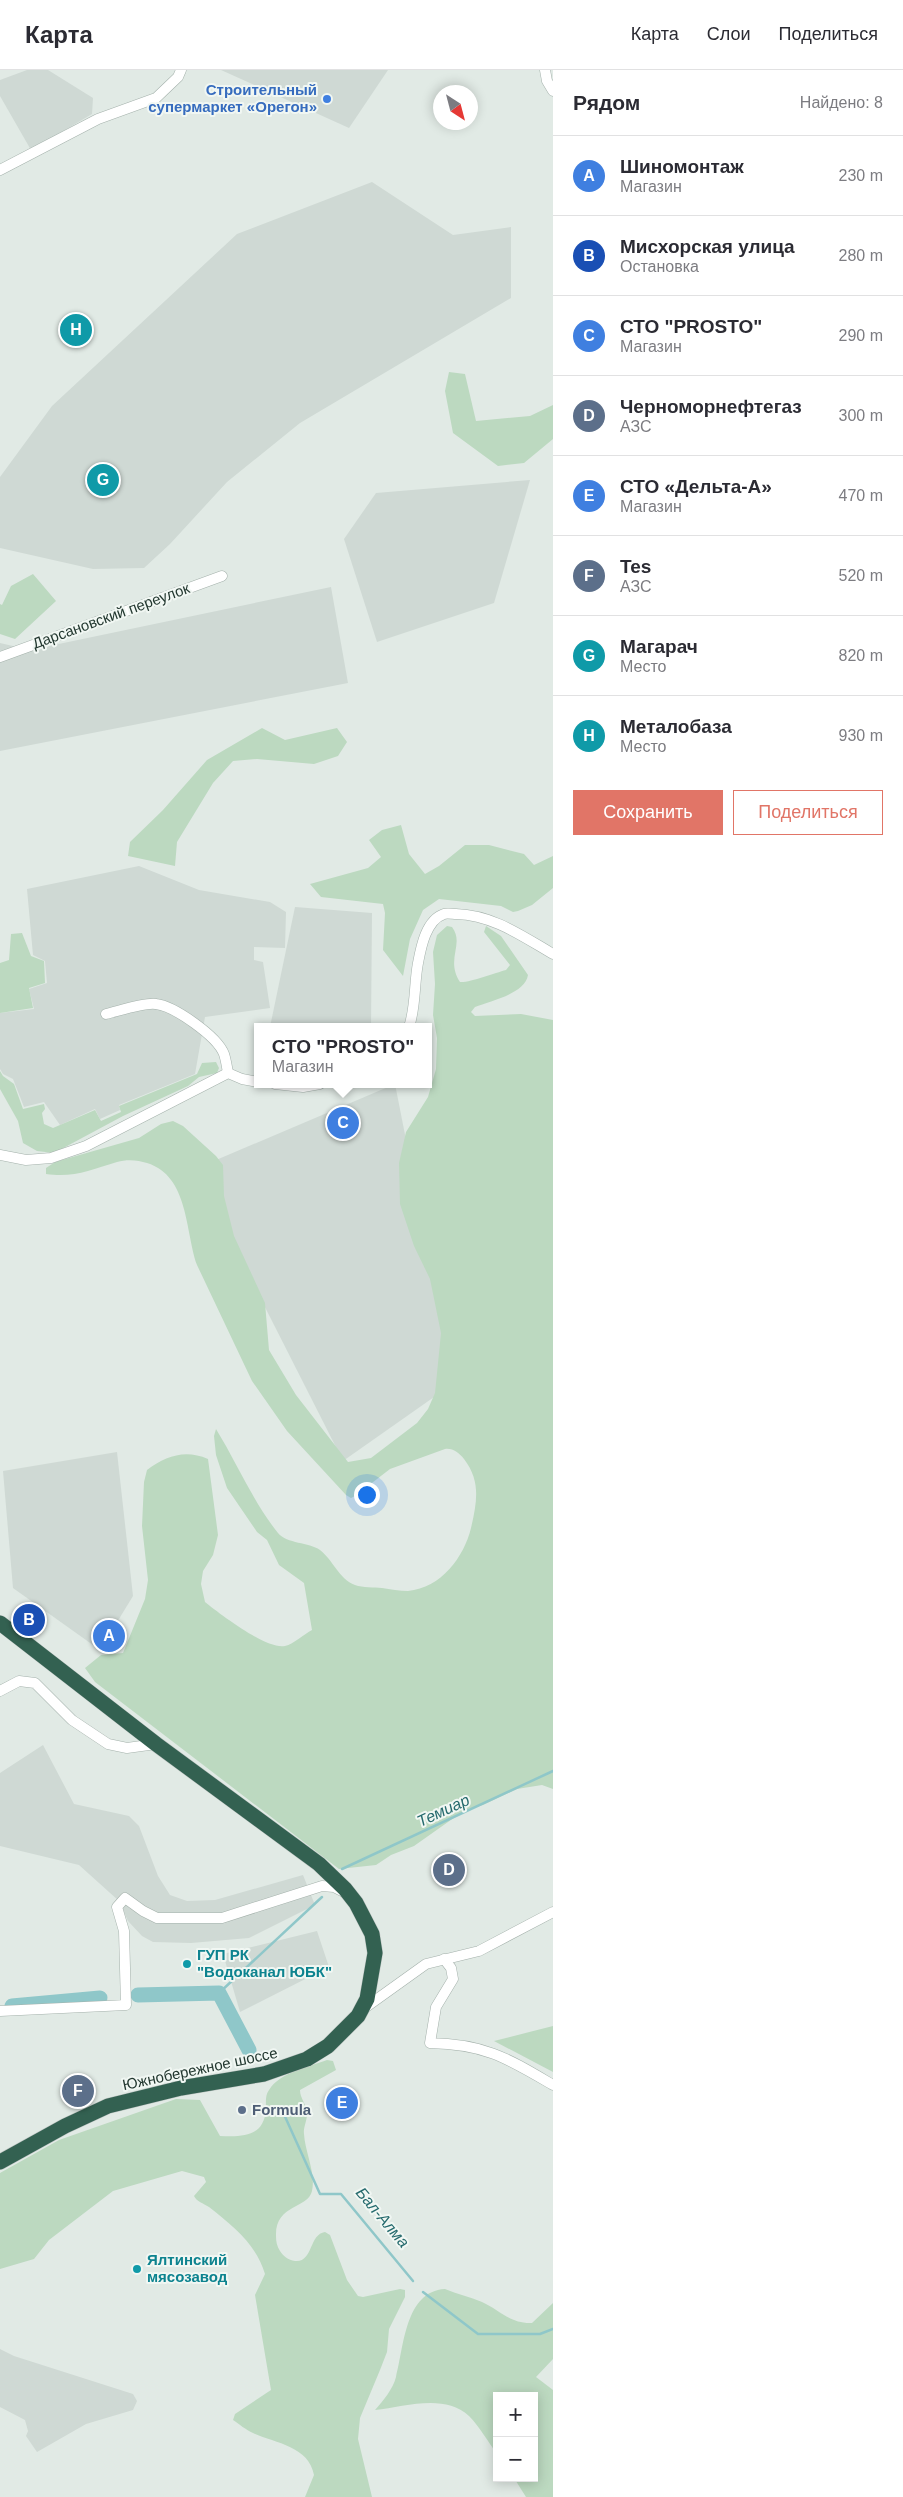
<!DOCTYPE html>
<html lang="ru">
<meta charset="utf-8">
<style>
body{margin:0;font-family:Arial,sans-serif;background:#f2f2f3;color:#2b2b33}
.controls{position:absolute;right:15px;bottom:15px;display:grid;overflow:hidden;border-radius:0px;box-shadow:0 2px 12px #0003}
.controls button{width:45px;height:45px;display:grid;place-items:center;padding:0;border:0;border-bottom:1px solid #e1e1e2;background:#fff;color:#2b2b33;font:25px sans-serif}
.compass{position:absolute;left:433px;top:15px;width:45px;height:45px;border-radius:50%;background:#fff;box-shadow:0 2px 12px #0003;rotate:144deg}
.you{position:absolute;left:366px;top:1424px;width:18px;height:18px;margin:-12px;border:4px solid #fff;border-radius:50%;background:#1a73e8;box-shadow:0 0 0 8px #1a73e833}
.badge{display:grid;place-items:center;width:32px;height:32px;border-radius:50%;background:#e17567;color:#fff;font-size:16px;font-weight:700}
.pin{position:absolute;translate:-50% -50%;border:2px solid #fff;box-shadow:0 1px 5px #0006}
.popup{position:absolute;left:254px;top:953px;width:178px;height:65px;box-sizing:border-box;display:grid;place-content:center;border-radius:0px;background:#fff;filter:drop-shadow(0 1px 4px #0005);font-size:16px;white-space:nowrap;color:#7c7c81}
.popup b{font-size:19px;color:#2b2b33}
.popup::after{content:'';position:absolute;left:50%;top:100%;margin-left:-10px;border:10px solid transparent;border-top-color:#fff}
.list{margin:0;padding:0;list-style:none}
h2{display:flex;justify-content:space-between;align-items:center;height:65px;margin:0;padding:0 20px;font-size:21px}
h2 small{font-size:16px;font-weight:400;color:#7c7c81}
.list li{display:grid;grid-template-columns:32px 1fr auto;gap:15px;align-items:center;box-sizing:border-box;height:80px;padding:0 20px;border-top:1px solid #e1e1e2}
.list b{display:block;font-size:19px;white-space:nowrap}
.list p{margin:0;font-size:16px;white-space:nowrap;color:#7c7c81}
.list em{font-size:16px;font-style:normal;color:#7c7c81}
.actions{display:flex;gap:10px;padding:15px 20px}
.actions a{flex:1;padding:11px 0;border:1px solid #e17567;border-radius:0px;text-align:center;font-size:18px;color:#e17567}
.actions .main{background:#e17567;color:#fff}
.map{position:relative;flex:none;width:553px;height:2427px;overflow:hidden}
header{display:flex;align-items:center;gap:30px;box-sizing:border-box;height:70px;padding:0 25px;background:#fff;border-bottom:1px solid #e1e1e2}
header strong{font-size:24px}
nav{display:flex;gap:28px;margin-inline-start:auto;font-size:18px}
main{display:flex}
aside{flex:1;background:#fff}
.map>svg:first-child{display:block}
.built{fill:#cfd9d4}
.green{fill:#bcd9c0}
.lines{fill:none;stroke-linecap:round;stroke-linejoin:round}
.stream{stroke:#8fc7c9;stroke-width:2.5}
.river{stroke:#8fc7c9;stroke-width:15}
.street-casing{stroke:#a4b1ab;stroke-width:11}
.highway-casing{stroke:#c1c7c5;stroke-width:16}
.street{stroke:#fff;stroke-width:10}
.highway{stroke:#336151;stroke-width:15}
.shop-dot{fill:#3f7fe0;stroke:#f1f7f3;stroke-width:2}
.culture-dot{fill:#0f9aa8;stroke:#f1f7f3;stroke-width:2}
.service-dot{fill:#5c6f8a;stroke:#f1f7f3;stroke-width:2}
.labels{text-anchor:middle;stroke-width:4;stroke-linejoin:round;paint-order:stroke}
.shop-label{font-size:15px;font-weight:bold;fill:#366cbe;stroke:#f1f7f3;text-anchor:end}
.street-label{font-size:15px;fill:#233830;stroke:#f1f7f3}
.culture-label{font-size:15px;font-weight:bold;fill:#0d838f;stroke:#f1f7f3;text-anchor:start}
.service-label{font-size:15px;font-weight:bold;fill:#4e5e75;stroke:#f1f7f3;text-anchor:start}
.water-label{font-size:16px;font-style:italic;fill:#256a6d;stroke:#f1f7f3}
</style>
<header>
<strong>Карта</strong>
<nav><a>Карта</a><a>Слои</a><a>Поделиться</a></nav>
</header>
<main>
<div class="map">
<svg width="553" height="2427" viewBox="0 0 553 2427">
<rect width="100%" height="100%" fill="#e1eae5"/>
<g class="built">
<path d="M 27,0 L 48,0 L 93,28 L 92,44 L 31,80 L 0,26 L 0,10 Z"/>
<path d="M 221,0 L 388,0 L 349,58 Z"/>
<path d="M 372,112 L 453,165 L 511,157 L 511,228 L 300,353 L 227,412 L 170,474 L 144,498 L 93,499 L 0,478 L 0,407 L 52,336 L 237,164 Z"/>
<path d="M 530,410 L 494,533 L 377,572 L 344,469 L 376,423 Z"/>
<path d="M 331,517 L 348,613 L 0,681 L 0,573 L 30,580 Z"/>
<path d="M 139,796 L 199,820 L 270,832 L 286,842 L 285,878 L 254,877 L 254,890 L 263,892 L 270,938 L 205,947 L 195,1004 L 119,1035 L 120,1040 L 100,1049 L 95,1039 L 60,1055 L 44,1032 L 24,1037 L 13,1009 L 3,1004 L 0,999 L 0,943 L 34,939 L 29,919 L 47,913 L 45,891 L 33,885 L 27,819 Z"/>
<path d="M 295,837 L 372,843 L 371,957 L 270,957 Z"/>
<path d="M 395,1014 L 454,1313 L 343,1391 L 195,1099 Z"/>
<path d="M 117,1382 L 133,1526 L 100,1580 L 13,1518 L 3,1401 Z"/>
<path d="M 43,1675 L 74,1734 L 129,1746 L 139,1756 L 158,1806 L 170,1825 L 187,1831 L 215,1830 L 303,1805 L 315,1835 L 249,1868 L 191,1873 L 153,1872 L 142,1866 L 128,1851 L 119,1831 L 79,1795 L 0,1776 L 0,1703 Z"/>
<path d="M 317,1861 L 329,1897 L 240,1942 L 223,1884 Z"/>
<path d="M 0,2279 L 14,2286 L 133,2324 L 137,2331 L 133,2340 L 86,2354 L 37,2382 L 26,2366 L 28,2361 L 25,2350 L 0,2337 Z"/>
</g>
<g class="green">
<path d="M 449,302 L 465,304 L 476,351 L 530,346 L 553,335 L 553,369 L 524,393 L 498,396 L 453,363 L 445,321 Z"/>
<path d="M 33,504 L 56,531 L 15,569 L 0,564 L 0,534 L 2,535 L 11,516 Z"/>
<path d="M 262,658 L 285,670 L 337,658 L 347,672 L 338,686 L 314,694 L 257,689 L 233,691 L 213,713 L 177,772 L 175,796 L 128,786 L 130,772 L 163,740 L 207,690 Z"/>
<path d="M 401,755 L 409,784 L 425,804 L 439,796 L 465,775 L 489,775 L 524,784 L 534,795 L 553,786 L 553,818 L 532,835 L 518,841 L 513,842 L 501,836 L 439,829 L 423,840 L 410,869 L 403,906 L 383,880 L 385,843 L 383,834 L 321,827 L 310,814 L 368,798 L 381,787 L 369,770 L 382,760 Z"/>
<path d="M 447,856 L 452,857 C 465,874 445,889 460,912 C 469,913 495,903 506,900 L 510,895 L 484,862 L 486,856 L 501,866 L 528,905 C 525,924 490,931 475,937 L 471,942 L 475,946 L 521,944 L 553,950 L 553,1719 L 542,1715 L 517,1719 L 483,1735 L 465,1740 L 414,1776 L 391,1785 L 376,1795 L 339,1799 L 95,1612 L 85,1598 L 101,1585 L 123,1583 L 145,1529 L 148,1510 L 142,1456 L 144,1412 L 147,1400 C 166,1386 185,1379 208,1389 L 218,1465 L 213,1485 L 203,1501 L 201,1514 L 205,1532 C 220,1544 267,1580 285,1576 C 294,1574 304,1564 312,1560 L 304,1513 L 279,1495 L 267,1470 L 257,1462 L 227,1418 L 216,1385 L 214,1366 L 216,1359 C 237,1393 253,1432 278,1463 C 287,1474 309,1472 320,1480 C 333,1490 339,1509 355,1515 C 363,1518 374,1517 382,1518 C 390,1519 400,1521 408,1521 C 441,1518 464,1487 471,1458 C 477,1432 481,1411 464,1389 C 459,1383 453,1378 445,1379 L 390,1399 L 355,1426 L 351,1428 L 346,1425 L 287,1361 L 252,1311 L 197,1195 C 185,1161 189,1106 147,1093 C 138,1090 127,1089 117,1092 C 90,1100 74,1108 46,1104 L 46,1098 L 55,1092 L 139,1068 L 161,1054 L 173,1051 L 183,1056 L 216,1086 L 223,1095 L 224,1126 L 234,1166 L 265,1233 L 269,1280 L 296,1325 L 348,1392 L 371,1388 L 417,1353 L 428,1339 L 435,1323 L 441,1263 L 430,1209 L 414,1176 L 400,1134 L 399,1093 L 406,1062 L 428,1027 L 436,999 L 437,968 L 433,945 L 435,914 L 433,882 L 437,865 Z"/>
<path d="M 22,863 L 31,886 L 44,891 L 45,913 L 29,918 L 33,938 L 0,943 L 0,893 L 9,890 L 11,864 Z"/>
<path d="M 216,992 L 219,998 L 217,1003 L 199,1007 L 188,1016 L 123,1046 L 54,1083 L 37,1081 L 23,1073 L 18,1051 L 0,1019 L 0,1001 L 3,1006 L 14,1014 L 23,1039 L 44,1034 L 45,1039 L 42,1043 L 44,1054 L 53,1058 L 95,1040 L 101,1051 L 121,1042 L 119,1036 L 197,1004 L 202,993 Z"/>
<path d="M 553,1956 L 553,2002 L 494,1971 Z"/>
<path d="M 327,1990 L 333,1991 L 336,2000 L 300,2020 C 300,2028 306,2034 307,2041 C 308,2049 303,2057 304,2064 C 305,2082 316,2103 312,2121 C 308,2139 275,2134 276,2166 C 276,2172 277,2176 280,2181 C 283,2186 288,2190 295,2191 C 313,2193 309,2164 325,2162 L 330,2165 L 347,2210 L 358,2226 L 363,2227 L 400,2219 L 405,2220 L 405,2227 L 389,2259 L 387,2282 L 380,2300 L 360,2348 L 358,2369 L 372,2427 L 305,2427 L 314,2405 C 309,2376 275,2373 253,2363 C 246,2360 239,2354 233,2350 L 235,2344 L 271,2320 L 255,2225 L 265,2204 C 256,2174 233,2156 209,2137 C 203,2133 197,2132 194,2126 L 206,2112 L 204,2107 L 182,2101 L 113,2121 L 49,2170 L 34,2189 L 0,2199 L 0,2103 L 59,2070 L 176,2029 L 200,2030 L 220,2066 C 243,2067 264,2067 266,2039 C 266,2033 265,2025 269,2020 C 280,2002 309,1997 327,1990 Z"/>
<path d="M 445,2219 C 457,2224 470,2227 482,2232 C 500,2240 510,2254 532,2253 L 553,2233 L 553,2289 L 536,2307 L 553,2320 L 553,2427 L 526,2427 L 514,2408 L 534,2408 L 534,2326 L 497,2326 L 497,2384 C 488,2372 480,2357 469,2346 C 444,2323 405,2337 375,2340 C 383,2331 393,2319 396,2307 C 404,2277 405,2221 445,2219 Z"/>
</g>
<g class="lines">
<g class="stream">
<path d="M 342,1799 L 553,1701"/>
<path d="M 219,1923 L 322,1827"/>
<path d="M 282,2040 L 320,2124 L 341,2124 L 413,2211"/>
<path d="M 423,2222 L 478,2264 L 540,2264 L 553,2259"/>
</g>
<g class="river">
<path d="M 138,1925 L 219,1923 L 249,1980"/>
<path d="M 12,1936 L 100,1928"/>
</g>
<g class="street-casing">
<g id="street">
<path d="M 545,0 L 547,11 L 553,21"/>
<path d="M 0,100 L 98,49 L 156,28 L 178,7 L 181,0"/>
<path d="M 0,587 L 222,506"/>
<path d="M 106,944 C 119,941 145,932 156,934 C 174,936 217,966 224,984 C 226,990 227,997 228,1003"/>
<path d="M 409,957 C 416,936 414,914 418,893 C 421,877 426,850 444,844 C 447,843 453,844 456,844 C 493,845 522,866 553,884"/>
<path d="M 275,1014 L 303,1017 L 320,1014"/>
<path d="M 0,1085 L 26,1090 L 51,1088 L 86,1076 L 228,1003 L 242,1009 L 258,1012"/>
<path d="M 0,1621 L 19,1611 L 35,1613 L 72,1650 L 108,1674 L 127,1678 L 156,1674"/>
<path d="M 444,1889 L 451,1898 L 453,1909 L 436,1937 L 430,1973 C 485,1974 507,1988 553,2015"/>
<path d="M 366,1937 L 426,1894 L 479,1881 L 553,1842"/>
<path d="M 0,1941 L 126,1935 L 124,1861 L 117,1837 L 125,1828 L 143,1841 L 157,1848 L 222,1848 L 322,1816 L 334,1817 L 344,1822"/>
</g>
</g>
<g class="highway-casing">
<path id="highway" d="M 0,1553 L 156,1674 L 319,1794 L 345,1819 L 356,1833 L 372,1864 L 375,1883 L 367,1929 L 358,1946 L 328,1976 L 307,1989 L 264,2004 L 181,2018 L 108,2036 L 65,2056 L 0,2092"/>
</g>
<use href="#street" class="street"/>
<use href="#highway" class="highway"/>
</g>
<circle class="shop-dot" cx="327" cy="29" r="5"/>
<g class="culture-dot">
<circle cx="187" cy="1894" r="5"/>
<circle cx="137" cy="2199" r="5"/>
</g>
<circle class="service-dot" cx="242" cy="2040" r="5"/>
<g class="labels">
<g class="shop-label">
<text x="317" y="25">Строительный<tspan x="317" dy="17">супермаркет «Орегон»</tspan></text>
</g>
<g class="street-label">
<text transform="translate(111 546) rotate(-20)" y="5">Дарсановский переулок</text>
<text transform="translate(200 1999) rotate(-12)" y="5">Южнобережное шоссе</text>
</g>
<g class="culture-label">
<text x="197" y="1890">ГУП РК<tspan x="197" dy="17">"Водоканал ЮБК"</tspan></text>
<text x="147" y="2195">Ялтинский<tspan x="147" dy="17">мясозавод</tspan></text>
</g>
<g class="service-label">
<text x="252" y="2045">Formula</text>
</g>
<g class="water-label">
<text transform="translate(443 1740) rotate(-25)" y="6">Темиар</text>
<text transform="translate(383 2147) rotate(50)" y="6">Бал-Алма</text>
</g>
</g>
</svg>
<div class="controls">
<button>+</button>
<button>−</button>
</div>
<svg class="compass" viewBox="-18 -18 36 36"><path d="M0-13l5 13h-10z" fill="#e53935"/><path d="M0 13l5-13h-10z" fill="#7c7c81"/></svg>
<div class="you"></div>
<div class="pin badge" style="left:109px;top:1566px;background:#3f7fe0">A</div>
<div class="pin badge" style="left:29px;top:1550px;background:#1a4fb4">B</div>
<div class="pin badge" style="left:343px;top:1053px;background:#3f7fe0">C</div>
<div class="popup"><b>СТО &quot;PROSTO&quot;</b>Магазин</div>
<div class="pin badge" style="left:449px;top:1800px;background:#5c6f8a">D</div>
<div class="pin badge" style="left:342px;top:2033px;background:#3f7fe0">E</div>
<div class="pin badge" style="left:78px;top:2021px;background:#5c6f8a">F</div>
<div class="pin badge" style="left:103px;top:410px;background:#0f9aa8">G</div>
<div class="pin badge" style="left:76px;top:260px;background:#0f9aa8">H</div>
</div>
<aside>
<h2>Рядом<small>Найдено: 8</small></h2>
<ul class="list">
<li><span class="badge" style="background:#3f7fe0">A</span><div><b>Шиномонтаж</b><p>Магазин</p></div><em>230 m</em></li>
<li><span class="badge" style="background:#1a4fb4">B</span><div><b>Мисхорская улица</b><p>Остановка</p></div><em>280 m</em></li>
<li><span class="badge" style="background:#3f7fe0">C</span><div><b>СТО &quot;PROSTO&quot;</b><p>Магазин</p></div><em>290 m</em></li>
<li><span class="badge" style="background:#5c6f8a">D</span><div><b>Черноморнефтегаз</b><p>АЗС</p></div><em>300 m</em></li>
<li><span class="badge" style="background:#3f7fe0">E</span><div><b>СТО «Дельта-А»</b><p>Магазин</p></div><em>470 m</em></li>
<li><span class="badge" style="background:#5c6f8a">F</span><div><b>Tes</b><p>АЗС</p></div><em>520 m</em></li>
<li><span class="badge" style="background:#0f9aa8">G</span><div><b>Магарач</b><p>Место</p></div><em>820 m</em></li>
<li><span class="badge" style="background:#0f9aa8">H</span><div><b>Металобаза</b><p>Место</p></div><em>930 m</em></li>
</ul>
<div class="actions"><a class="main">Сохранить</a><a>Поделиться</a></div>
</aside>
</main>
